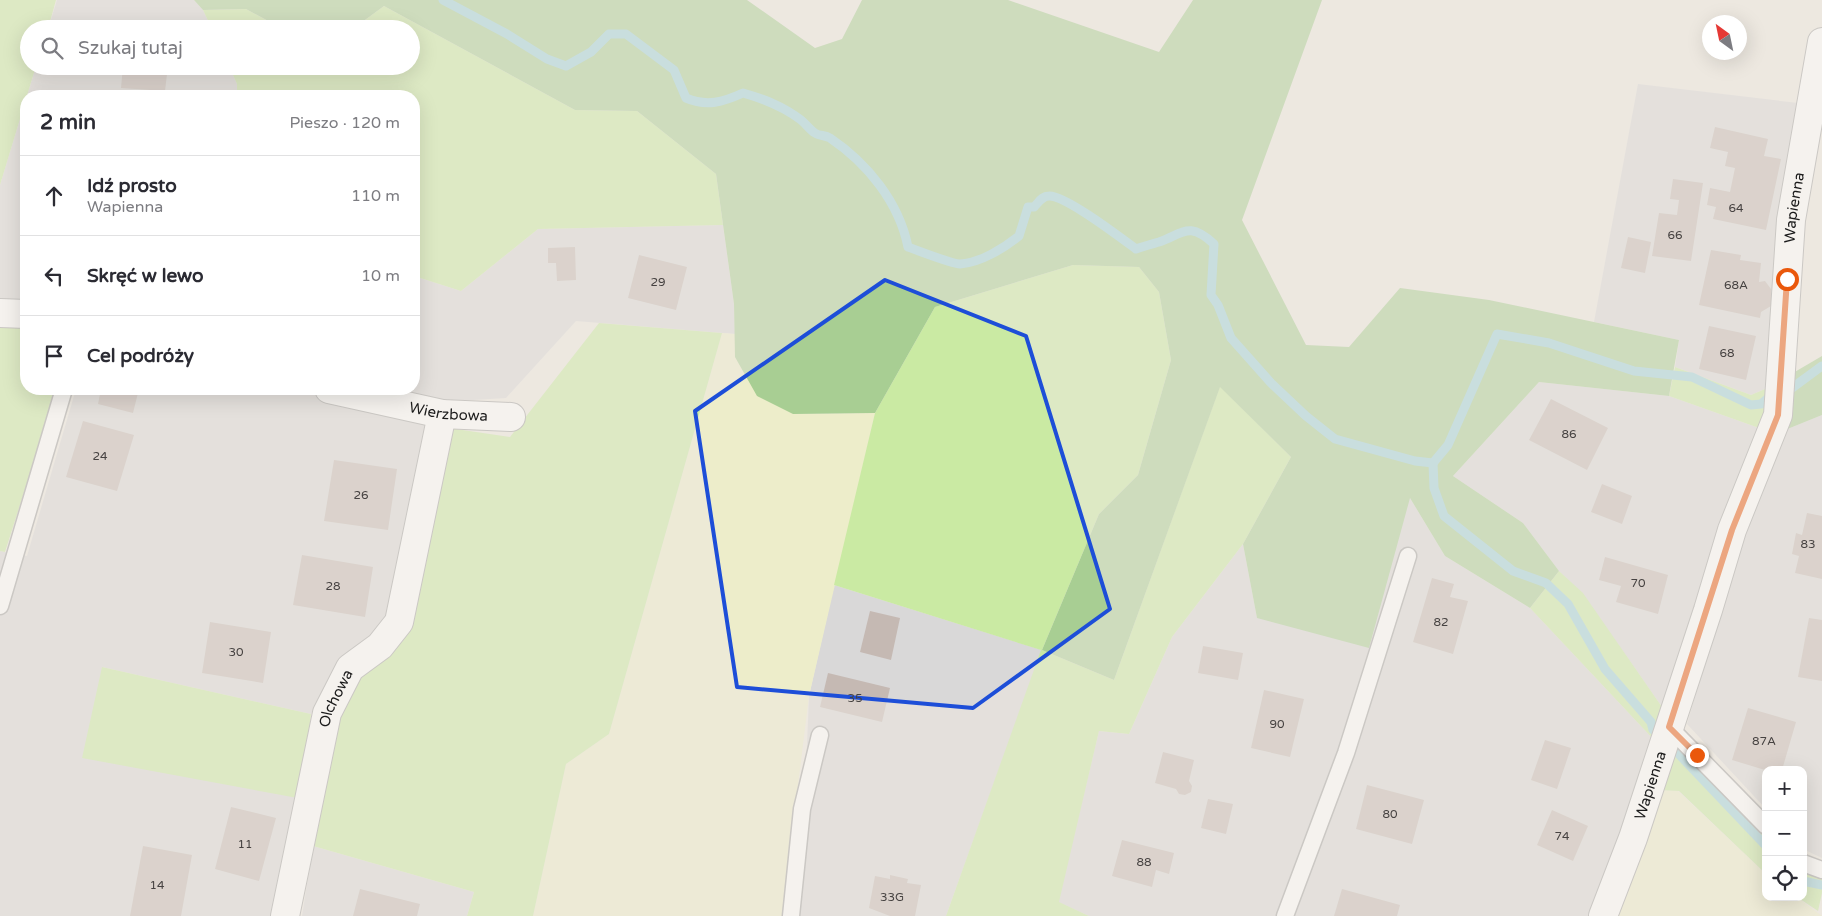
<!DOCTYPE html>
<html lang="pl">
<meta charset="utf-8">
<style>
body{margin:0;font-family:"Varela Round",sans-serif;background:#f7f7f7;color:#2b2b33}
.controls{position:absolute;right:15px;bottom:15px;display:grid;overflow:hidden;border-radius:10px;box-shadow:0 5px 20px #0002}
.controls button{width:45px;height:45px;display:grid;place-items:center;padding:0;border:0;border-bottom:1px solid #e1e1e2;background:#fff;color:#2b2b33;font:25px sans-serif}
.compass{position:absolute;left:1702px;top:15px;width:45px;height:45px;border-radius:50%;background:#fff;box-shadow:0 5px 20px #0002;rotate:327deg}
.stop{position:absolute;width:15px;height:15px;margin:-11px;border:4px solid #ea580c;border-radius:50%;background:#fff}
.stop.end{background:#ea580c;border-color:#fff;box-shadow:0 1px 5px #0008}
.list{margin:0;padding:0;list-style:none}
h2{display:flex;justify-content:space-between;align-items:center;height:65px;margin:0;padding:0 20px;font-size:21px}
h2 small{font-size:16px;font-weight:400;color:#7c7c81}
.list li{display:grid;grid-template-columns:32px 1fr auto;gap:15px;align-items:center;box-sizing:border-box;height:80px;padding:0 20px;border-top:1px solid #e1e1e2}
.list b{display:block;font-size:19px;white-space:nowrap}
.list p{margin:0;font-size:16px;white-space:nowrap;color:#7c7c81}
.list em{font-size:16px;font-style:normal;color:#7c7c81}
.icon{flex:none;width:28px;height:28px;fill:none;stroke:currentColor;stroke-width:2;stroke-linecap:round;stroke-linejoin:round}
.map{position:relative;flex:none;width:1822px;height:916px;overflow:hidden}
.search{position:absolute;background:#fff;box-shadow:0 5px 20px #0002;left:20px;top:20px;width:400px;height:55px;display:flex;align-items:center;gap:12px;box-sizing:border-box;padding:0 18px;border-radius:28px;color:#7c7c81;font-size:19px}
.panel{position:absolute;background:#fff;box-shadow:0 5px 20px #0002;left:20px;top:90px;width:400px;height:305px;border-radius:20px}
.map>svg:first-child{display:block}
.residential{fill:#d9d8d8}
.farmland{fill:#ededca}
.grass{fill:#caeaa3}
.forest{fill:#a8ce93}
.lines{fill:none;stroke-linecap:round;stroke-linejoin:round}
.stream{stroke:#9ed3dc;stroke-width:9}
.building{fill:#c5b9b3}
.lane-casing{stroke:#a2a2a2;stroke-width:19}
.street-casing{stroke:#a2a2a2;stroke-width:30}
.lane{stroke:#fff;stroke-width:16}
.street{stroke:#fff;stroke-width:28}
.route{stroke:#ea580c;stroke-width:6}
.marked{fill:none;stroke:#1d4ed8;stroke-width:4;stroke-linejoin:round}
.labels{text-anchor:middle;stroke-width:4;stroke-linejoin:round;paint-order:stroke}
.number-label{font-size:12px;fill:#464241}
.street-label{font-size:15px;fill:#1b1b1b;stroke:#fff}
</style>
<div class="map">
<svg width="1822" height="916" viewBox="0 0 1822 916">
<rect width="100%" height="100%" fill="#ede8e0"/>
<g class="residential">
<path d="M 57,0 L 194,0 L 203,10 L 212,29 L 48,29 Z"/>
<path d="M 36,66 L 229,66 L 237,84 L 237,96 L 27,96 Z"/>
<path d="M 1638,84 L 1798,103 L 1772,386 L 1751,395 L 1675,367 L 1679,340 L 1594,322 Z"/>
<path d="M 26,99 L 26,304 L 0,308 L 0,185 Z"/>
<path d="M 723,225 L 734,304 L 735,334 L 576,321 L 506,398 L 441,402 L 387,389 L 414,389 L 414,276 L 461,291 L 538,229 Z"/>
<path d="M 1539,382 L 1669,396 L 1759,428 L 1662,707 L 1583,594 L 1559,571 L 1523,523 L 1453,476 Z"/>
<path d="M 76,389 L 294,389 L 432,422 L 395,615 L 340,665 L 311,714 L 102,667 L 303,799 L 276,916 L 0,916 L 0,551 L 27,556 Z"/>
<path d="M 1822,415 L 1822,858 L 1803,849 L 1803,770 L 1766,770 L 1766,809 L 1687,724 L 1754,498 L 1785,430 Z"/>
<path d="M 1410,498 L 1445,556 L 1530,608 L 1655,741 L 1588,916 L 1089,916 L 1058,902 L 1099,731 L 1129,734 L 1172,637 L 1243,544 L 1257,618 Z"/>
<path d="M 834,585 L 1042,650 L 946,916 L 800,916 L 809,696 Z"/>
<path d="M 313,846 L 474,892 L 467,916 L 302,916 Z"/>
</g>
<g class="farmland">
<path d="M 722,333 L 735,334 L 735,357 L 793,414 L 875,413 L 809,696 L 782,916 L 533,916 L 566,764 L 609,734 Z"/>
<path d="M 1658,790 L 1678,791 L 1766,874 L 1766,897 L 1797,897 L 1822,916 L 1616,916 Z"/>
</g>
<g class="grass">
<path d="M 0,0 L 56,0 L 48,29 L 29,29 L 29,66 L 36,66 L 0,185 Z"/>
<path d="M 384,6 L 575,110 L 637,111 L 716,174 L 723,225 L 538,229 L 461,291 L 414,276 L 414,96 L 237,96 L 237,84 L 229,66 L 411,66 L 411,29 L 347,29 L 354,28 Z"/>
<path d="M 246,9 L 283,29 L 212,29 L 203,10 Z"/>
<path d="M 1073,265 L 1139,267 L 1159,292 L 1171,360 L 1138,475 L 1099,514 L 1042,650 L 1114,680 L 1220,386 L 1291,457 L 1243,544 L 1172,637 L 1129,734 L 1099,731 L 1059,902 L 1089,916 L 946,916 L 1041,650 L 834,585 L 875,413 L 935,307 Z"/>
<path d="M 0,322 L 26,325 L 26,389 L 57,389 L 5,552 L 0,551 Z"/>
<path d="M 599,323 L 722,333 L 609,734 L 566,764 L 533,916 L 467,916 L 474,892 L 313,846 L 337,719 L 356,679 L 403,641 L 449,428 L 510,437 Z"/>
<path d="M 1675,367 L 1751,395 L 1772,386 L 1759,428 L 1669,396 Z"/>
<path d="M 1559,571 L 1583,593 L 1662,707 L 1655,741 L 1530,608 Z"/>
<path d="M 102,667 L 311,714 L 303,799 L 82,758 Z"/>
<path d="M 1675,742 L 1766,835 L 1766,874 L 1679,791 L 1658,790 Z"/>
<path d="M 1803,868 L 1822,876 L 1822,893 L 1818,911 L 1797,897 L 1803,897 Z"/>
</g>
<g class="forest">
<path d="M 194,0 L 747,0 L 815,48 L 842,39 L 862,0 L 1008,0 L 1159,52 L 1193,0 L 1322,0 L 1242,220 L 1306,345 L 1349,347 L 1400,288 L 1489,300 L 1679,340 L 1669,396 L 1539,382 L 1453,476 L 1523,523 L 1559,571 L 1530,608 L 1445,556 L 1410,498 L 1369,648 L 1257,618 L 1243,544 L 1291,457 L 1220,387 L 1114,680 L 1042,650 L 1099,514 L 1138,475 L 1171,360 L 1159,292 L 1139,267 L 1073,265 L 935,307 L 875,413 L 793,414 L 757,396 L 735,357 L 734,304 L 716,174 L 637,111 L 575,110 L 384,6 L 354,28 L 347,29 L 283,29 L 246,9 L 203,10 Z"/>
<path d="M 1822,356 L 1822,415 L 1785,430 L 1793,373 Z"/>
</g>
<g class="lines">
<g class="stream">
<path d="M 443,0 L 507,34 L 547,59 L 566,66 L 591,52 L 609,34 L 626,34 L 674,70 L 686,98 C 707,107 723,102 743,93 C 764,99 783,106 801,120 C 806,124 810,130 815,133 C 819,136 825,135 830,138 C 867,163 899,202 908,247 C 916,250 953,264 960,264 C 980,263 1004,248 1019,236 L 1028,207 L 1034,207 C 1039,202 1042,196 1049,196 C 1065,195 1121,238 1136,249 C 1144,246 1152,244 1159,242 C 1184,233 1189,221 1214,244 L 1211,295 L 1218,305 L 1231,338 L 1271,383 L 1306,416 L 1335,439 L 1415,461 L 1433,463 L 1448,445 L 1497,334 L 1549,343 L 1634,371 L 1692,377 L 1751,405 L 1761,404 L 1773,394"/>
<path d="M 1792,388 L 1822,366"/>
<path d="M 1433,463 L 1434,488 L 1444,516 L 1513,571 L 1546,583 L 1568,604 L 1605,669 L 1651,722 L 1653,730"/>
<path d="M 1672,747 L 1766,846"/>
<path d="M 1803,881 L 1822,885"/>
</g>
</g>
<g class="building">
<path d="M 123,66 L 168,66 L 165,91 L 121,88 Z"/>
<path d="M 1715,127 L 1768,139 L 1764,156 L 1781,159 L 1766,230 L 1713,219 L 1716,207 L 1707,205 L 1710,188 L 1730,192 L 1735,168 L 1725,166 L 1728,152 L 1710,148 Z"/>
<path d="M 1673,179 L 1703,183 L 1691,261 L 1652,256 L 1659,213 L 1677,215 L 1679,200 L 1670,199 Z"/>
<path d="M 1628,237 L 1651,242 L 1645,273 L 1621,268 Z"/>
<path d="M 575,247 L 576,280 L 557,281 L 556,263 L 548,263 L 548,248 Z"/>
<path d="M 1711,250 L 1741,255 L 1740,260 L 1761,263 L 1759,282 L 1765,281 L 1771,289 L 1771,306 L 1761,312 L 1760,318 L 1699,305 Z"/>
<path d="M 639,255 L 687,267 L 676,310 L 628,298 Z"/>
<path d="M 1709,326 L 1756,336 L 1746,380 L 1699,369 Z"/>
<path d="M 101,389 L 139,389 L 133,413 L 98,404 Z"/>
<path d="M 1551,399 L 1608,428 L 1587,470 L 1529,440 Z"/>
<path d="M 83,421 L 134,435 L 117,491 L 66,477 Z"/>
<path d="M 334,460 L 397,469 L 388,530 L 324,521 Z"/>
<path d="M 1602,484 L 1632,496 L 1622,524 L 1591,512 Z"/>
<path d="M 1807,513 L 1822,516 L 1822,579 L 1795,573 L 1799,556 L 1792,554 L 1796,533 L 1802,535 Z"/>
<path d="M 302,555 L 373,567 L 365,617 L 293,605 Z"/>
<path d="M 1605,557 L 1668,575 L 1658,614 L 1616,602 L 1621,586 L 1599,580 Z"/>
<path d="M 1432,578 L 1454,584 L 1450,597 L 1468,601 L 1453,654 L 1413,642 Z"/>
<path d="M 870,611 L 900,618 L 891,660 L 860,652 Z"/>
<path d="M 1809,618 L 1822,620 L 1822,681 L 1798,677 Z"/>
<path d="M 210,622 L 271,632 L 263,683 L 202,673 Z"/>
<path d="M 1203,646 L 1243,653 L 1238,680 L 1198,673 Z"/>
<path d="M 828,673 L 890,688 L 882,722 L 820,707 Z"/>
<path d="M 1264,690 L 1304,699 L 1290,757 L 1251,748 Z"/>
<path d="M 1748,708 L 1796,722 L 1782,770 L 1765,770 L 1732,760 Z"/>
<path d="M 1545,740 L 1571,748 L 1557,789 L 1531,780 Z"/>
<path d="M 1163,752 L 1194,760 L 1189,781 L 1192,786 L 1191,792 L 1185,795 L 1179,794 L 1176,789 L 1155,783 Z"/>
<path d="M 1367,785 L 1424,800 L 1412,844 L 1356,829 Z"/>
<path d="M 1208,799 L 1233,804 L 1226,834 L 1201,828 Z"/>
<path d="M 231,807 L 276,818 L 259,881 L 215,869 Z"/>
<path d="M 1552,810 L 1588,826 L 1573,861 L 1537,845 Z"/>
<path d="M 1122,840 L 1174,853 L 1169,874 L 1156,870 L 1152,887 L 1112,876 Z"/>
<path d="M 143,846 L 192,855 L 181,916 L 130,916 Z"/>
<path d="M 890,875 L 908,879 L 907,883 L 921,885 L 915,916 L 890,916 L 869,908 L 875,876 L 890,879 Z"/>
<path d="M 360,889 L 420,904 L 417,916 L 353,916 Z"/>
<path d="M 1342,889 L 1400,905 L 1397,916 L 1334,916 Z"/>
</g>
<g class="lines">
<g class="lane-casing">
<g id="lane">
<path d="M 0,606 L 64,389"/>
<path d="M 1669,727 L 1766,826"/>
<path d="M 1803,863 L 1822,870"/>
<path d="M 791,916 L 802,809 L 820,735"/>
<path d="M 1285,916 L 1346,753 L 1408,556"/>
</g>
</g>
<g class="street-casing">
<g id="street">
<path d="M 0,313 L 26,314"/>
<path id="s1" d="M 329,389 L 442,414 L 511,417"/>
<path id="s2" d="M 285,916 L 327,713 L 350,668 L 380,646 L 399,622 L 442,414"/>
<path id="s3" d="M 1603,916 L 1633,838 L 1708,610 L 1732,530 L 1778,415 L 1791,220 L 1822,42"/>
</g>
</g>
<use href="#lane" class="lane"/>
<use href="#street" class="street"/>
</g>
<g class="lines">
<path class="route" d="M 1697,755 L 1669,727 L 1732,530 L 1778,415 L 1787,279"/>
</g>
<path d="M0 0H1822V916H0ZM 885,280 L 1026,336 L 1110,609 L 973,708 L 737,687 L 695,411 Z" fill="#ede8e0" fill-opacity=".55" fill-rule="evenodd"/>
<path class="marked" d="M 885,280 L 1026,336 L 1110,609 L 973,708 L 737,687 L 695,411 Z"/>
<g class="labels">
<g class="number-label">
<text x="1736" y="212">64</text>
<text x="1675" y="239">66</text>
<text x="658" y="286">29</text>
<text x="1736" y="289">68A</text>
<text x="1727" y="357">68</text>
<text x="1569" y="438">86</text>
<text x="100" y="460">24</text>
<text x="361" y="499">26</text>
<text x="1808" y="548">83</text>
<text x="1638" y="587">70</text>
<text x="333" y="590">28</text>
<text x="1441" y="626">82</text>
<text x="236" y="656">30</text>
<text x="855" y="702">35</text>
<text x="1277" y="728">90</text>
<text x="1764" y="745">87A</text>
<text x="1390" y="818">80</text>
<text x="1562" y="840">74</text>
<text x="245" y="848">11</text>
<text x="1144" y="866">88</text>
<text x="157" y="889">14</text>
<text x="892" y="901">33G</text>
</g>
<g class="street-label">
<text dy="5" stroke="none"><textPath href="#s3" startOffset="739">Wapienna</textPath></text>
<text dy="5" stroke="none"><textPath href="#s1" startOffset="122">Wierzbowa</textPath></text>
<text dy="5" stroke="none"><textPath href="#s2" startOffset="224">Olchowa</textPath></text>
<text dy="5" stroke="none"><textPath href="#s3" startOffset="139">Wapienna</textPath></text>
</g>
</g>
</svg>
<div class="controls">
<button>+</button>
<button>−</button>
<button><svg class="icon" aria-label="locate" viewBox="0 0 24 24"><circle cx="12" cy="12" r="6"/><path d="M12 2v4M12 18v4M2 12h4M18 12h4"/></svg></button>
</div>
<svg class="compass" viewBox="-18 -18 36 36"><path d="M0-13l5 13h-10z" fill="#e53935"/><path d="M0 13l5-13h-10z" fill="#7c7c81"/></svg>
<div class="stop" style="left:1787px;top:279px"></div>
<div class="stop end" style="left:1697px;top:755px"></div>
<div class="search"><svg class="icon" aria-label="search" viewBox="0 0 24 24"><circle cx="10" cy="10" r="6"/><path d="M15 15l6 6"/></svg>Szukaj tutaj</div>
<section class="panel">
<h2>2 min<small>Pieszo · 120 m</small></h2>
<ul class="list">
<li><svg class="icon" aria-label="ahead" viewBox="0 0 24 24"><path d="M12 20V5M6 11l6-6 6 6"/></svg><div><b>Idź prosto</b><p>Wapienna</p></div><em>110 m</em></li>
<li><svg class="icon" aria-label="left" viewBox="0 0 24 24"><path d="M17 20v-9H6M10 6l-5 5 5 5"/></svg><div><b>Skręć w lewo</b></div><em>10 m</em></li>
<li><svg class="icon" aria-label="arrive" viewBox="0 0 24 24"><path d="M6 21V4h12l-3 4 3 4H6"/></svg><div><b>Cel podróży</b></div></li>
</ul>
</section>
</div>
